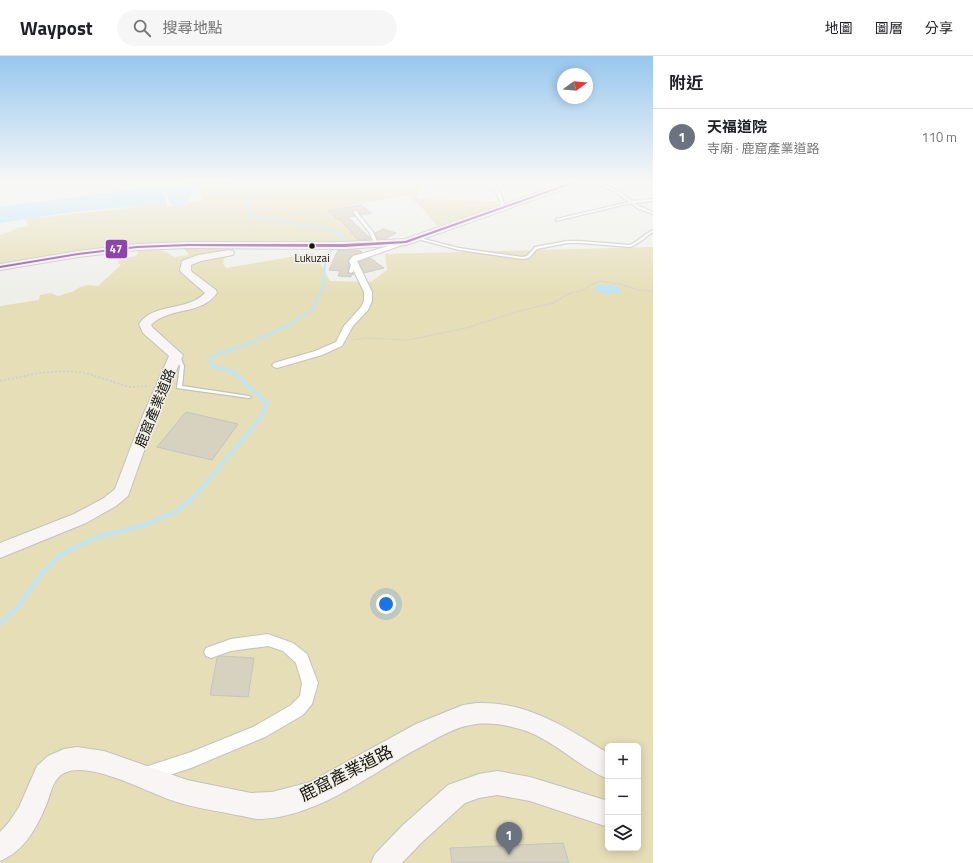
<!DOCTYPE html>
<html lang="zh-TW">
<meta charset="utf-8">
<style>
body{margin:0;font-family:"Titillium Web","Noto Sans TC",sans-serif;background:#f6f6f6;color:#202124}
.controls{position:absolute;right:12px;bottom:12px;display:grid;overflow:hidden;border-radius:6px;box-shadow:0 2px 10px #0003}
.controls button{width:36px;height:36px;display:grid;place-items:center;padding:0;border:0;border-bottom:1px solid #e0e0e0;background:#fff;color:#202124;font:20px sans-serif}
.compass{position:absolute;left:557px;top:12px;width:36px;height:36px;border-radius:50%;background:#fff;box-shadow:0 2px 10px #0003;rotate:74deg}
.you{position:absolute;left:386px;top:548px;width:14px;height:14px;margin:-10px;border:3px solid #fff;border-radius:50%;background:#1a73e8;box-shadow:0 0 0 6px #1a73e833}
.badge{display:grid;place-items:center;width:26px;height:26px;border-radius:50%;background:#2563eb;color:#fff;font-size:13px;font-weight:700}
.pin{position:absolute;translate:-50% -33px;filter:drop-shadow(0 1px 2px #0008)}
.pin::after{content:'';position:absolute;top:21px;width:14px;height:12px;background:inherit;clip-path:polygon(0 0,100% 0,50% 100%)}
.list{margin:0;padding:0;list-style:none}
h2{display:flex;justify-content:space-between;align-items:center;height:52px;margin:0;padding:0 16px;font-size:17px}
h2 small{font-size:13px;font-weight:400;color:#757577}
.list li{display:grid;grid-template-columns:26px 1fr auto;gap:12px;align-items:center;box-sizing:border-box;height:56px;padding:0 16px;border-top:1px solid #e0e0e0}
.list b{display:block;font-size:15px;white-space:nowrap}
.list p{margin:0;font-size:13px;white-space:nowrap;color:#757577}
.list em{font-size:13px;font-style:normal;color:#757577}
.icon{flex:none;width:22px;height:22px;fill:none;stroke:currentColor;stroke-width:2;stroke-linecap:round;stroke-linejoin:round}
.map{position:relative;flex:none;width:653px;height:807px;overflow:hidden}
header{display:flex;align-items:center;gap:24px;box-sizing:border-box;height:56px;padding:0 20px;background:#fff;border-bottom:1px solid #e0e0e0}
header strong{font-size:19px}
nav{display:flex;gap:22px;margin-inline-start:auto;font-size:14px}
.search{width:280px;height:36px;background:#f6f6f6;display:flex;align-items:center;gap:10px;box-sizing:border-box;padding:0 14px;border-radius:22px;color:#757577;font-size:15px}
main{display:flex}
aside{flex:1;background:#fff}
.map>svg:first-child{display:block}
.green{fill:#e5deb7;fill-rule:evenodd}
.water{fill:#bde4f7}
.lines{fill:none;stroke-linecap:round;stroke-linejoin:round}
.stream-far3{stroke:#bde4f7;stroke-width:2}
.stream-far2{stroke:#bde4f7;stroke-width:2.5}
.stream-far1{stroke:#bde4f7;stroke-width:3.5}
.stream{stroke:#bde4f7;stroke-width:4}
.building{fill:#d6d2bf;stroke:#c5c4c0}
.lane-casing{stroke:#c3c2bf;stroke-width:2.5}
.street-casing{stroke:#c3c2bf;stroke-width:2}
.secondary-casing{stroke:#c3c2bf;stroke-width:2}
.path-far1{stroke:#d0d0ce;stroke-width:1.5;stroke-dasharray:1.5 1.5;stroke-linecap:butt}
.path{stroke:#d0d0ce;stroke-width:2;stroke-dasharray:2 2;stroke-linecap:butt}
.lane{fill:#fdfdfc;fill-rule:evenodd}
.street{fill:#fdfdfc;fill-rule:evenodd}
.secondary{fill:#f9f5f5;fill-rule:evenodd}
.bus-1-casing{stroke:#f2f1e7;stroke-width:3}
.bus-1{fill:#8e44ad;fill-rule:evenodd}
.bus-dot{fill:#151411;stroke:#f2f1e7;stroke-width:1.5}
.labels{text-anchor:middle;stroke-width:3;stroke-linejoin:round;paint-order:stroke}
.far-bus-label{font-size:11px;fill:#151411;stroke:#f2f1e7}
.street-label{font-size:14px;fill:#151411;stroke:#f2f1e7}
.near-street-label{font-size:17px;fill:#151411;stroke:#f2f1e7}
.line-badge{stroke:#f2f1e7;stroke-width:1.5}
.badge-label{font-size:11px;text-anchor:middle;font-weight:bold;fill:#fff}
</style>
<header>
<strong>Waypost</strong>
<div class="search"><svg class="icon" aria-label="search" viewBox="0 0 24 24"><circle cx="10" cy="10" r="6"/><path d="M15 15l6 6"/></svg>搜尋地點</div>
<nav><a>地圖</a><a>圖層</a><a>分享</a></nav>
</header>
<main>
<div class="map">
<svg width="653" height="807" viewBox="0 0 653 807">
<rect width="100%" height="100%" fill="#efefea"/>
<g class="green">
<path d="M 245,125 L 436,125 L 420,133 L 416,143 L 496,145 L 499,150 L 437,170 L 424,154 L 407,139 L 352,149 L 353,150 L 326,155 L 341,164 L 362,183 L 360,186 L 151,187 L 85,194 L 0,208 L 0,179 L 15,174 L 16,172 L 28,170 L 26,163 L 146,150 L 167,150 L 172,151 L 203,143 L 197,132 Z"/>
<path d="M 653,191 L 653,807 L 0,807 L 0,250 L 39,244 L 40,239 L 50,237 L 58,240 L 72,236 L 80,231 L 88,229 L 98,230 L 121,209 L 118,207 L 120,203 L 136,200 L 139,194 L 158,192 L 175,201 L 189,199 L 184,192 L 235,192 L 224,203 L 223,208 L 226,212 L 314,197 L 330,225 L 371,226 L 387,214 L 385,198 ZM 608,690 L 638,690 L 638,792 L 608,792 Z"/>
</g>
<g class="water">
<path d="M 198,125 L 245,125 L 197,132 L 191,140 L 187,149 L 172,151 L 166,136 L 162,131 Z"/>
<path d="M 158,130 L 165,139 L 167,150 C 112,149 55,158 0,167 L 0,151 Z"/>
<path d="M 602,229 C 609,229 617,228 621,235 L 619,237 C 609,238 601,238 592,232 Z"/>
</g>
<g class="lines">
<path class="stream-far3" d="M 253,125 L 248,155 L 252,160 L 323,172 L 342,180 L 342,186 L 328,197 L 325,208"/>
<path class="stream-far2" d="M 217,311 L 212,310 L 208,302 L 252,286 L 286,270 L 311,255 L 323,233 L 325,207"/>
<path class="stream-far1" d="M 194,441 L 259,364 L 267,347 L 233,316 L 213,310"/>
<path class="stream" d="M 0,567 L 17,552 L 43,516 L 60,499 L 94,482 L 144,469 L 175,456 L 195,440"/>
</g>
<g class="building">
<path d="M 361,149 L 372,157 L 361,159 L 357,154 L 354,154 L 352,157 L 355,160 L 348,161 L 371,183 L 358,184 L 340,163 L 338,163 L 328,155 Z"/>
<path d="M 383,173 L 396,177 L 387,182 L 377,183 L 375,177 Z"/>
<path d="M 338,194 L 359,194 L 362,196 L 353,199 L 348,204 L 349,209 L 348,217 L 354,218 L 351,219 L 351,221 L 338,220 L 340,215 L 329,214 Z"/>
<path d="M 370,202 L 384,212 L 364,217 L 359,206 Z"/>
<path d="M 186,356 L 238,368 L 212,404 L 157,391 Z"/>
<path d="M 220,600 L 254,602 L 248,641 L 210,639 L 217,602 Z"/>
<path d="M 563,787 L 569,807 L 452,807 L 450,792 Z"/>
</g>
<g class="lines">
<g class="lane-casing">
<g id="lane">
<path d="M 129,125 L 137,125 L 121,128 L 120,127 Z"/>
<path d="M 489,125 L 492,125 L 501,138 L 505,152 L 502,151 L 497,138 Z"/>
<path d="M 589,125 C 605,125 620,136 632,145 L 653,143 L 653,145 L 634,147 L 641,151 L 653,156 L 653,158 L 639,153 L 631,147 L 556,165 L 556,163 L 629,146 L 612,134 Z"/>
<path d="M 354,155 L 356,155 L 373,176 L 378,188 L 377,189 L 375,189 L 369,176 L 354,157 Z"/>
<path d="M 653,174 L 653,176 C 645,181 639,188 630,191 L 580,187 L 567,187 L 537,193 L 529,202 L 522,203 L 459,194 L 414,182 L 416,181 L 459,192 L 522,201 L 527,200 L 535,191 L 567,185 L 580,185 L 630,189 C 639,185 644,178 653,174 Z"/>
<path d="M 352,204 L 355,205 L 353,216 L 351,217 L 349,216 Z"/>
<path d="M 175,298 L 179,298 L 184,310 L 182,330 L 249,340 L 251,341 L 249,342 L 177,332 L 177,331 L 180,310 L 175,299 Z"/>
</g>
</g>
<g class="street-casing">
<g id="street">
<path d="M 406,184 L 408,185 L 408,187 L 357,205 L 372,236 L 372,245 L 368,254 L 353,270 L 342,290 L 322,299 L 277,312 L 274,311 L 272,309 L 274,307 L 315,295 L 336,286 L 344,270 L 361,251 L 364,245 L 364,236 L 349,205 L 353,200 L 389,190 Z"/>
<path d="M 268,578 L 293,587 L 307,598 L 318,627 L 312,648 L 303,659 L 265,681 L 191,712 L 145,727 L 139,725 L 137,719 L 139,713 L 191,696 L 253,671 L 291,649 L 300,640 L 302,627 L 296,607 L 283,595 L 268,590 L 231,595 L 211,602 L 206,600 L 204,596 L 206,592 L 231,583 Z"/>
</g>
</g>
<g class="secondary-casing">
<g id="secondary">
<path d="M 570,125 L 582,125 L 581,127 L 406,189 L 344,193 L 188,192 L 137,194 L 78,201 L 0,214 L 0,208 L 78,195 L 137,188 L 188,186 L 344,186 L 405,183 Z"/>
<path d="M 229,194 L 233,195 L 234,197 L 233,199 L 201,205 L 191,209 L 191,214 L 192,216 L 216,234 L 217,237 C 201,260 170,250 151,269 L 153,272 L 183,299 L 155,364 L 128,440 L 116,450 L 86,467 L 0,502 L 0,487 L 74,458 L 104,442 L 115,433 L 141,364 L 169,300 L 143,277 L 139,268 C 154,246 187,256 205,237 L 181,216 L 180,214 L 182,205 L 198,199 Z"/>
<path d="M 477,647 C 527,645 567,672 608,697 L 608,723 C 576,710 551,680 516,672 C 502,668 486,666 471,669 C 456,671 439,681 426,688 C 373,715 322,760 261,763 C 252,763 244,760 236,759 C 214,754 193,752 171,744 C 147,736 89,704 64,717 C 53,723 51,736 47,747 C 37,771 25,795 0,805 L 0,776 L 9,766 L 19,751 L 37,710 L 48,700 L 64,693 L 77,691 L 104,695 L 187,724 L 251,737 L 272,736 L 310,726 L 416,668 L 463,649 Z"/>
<path d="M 497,715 L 530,721 L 608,745 L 608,771 L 530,745 L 497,739 L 479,742 L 465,747 L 421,787 L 402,807 L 371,807 L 375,798 L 403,769 L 448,729 L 479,718 Z"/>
</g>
</g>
<path class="path-far1" d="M 353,284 L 366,282 L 408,284 L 466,272 L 519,255 L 553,247 L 570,237 L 585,234 L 590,229 L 600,225 L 620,228 L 638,234 L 653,235"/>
<path class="path" d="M 0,325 L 39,317 L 65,315 L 86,317 L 129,331 L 150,330"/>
<use href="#lane" class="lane"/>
<use href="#street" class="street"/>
<use href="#secondary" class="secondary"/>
<g class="bus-1-casing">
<path id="bus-1" d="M 575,125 L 580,125 L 406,187 L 344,191 L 188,190 L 137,192 L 78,199 L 0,212 L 0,210 L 78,197 L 137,190 L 188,188 L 344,188 L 405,185 Z"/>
</g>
<use href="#bus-1" class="bus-1"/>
</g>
<linearGradient id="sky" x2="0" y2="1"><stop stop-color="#97c7ee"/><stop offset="0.53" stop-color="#f8f8f6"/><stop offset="1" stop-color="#f8f8f6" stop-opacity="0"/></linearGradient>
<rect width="653" height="238" fill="url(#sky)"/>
<circle class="bus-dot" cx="312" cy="190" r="3.5"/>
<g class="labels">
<g class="far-bus-label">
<text x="312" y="206">Lukuzai</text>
</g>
<g class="street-label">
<text transform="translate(155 352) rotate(-68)" y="5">鹿窟產業道路</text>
</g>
<g class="near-street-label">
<text transform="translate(346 717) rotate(-27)" y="6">鹿窟產業道路</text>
</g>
</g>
<rect class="line-badge" x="105" y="183" width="23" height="20" rx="4" fill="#8e44ad"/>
<g class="badge-label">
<text x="116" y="197">47</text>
</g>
</svg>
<div class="controls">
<button>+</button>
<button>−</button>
<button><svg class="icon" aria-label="layers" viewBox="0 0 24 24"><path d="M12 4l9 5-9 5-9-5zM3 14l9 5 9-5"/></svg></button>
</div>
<svg class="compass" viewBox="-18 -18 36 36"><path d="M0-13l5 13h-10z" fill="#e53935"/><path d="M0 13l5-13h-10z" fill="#757577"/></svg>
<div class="you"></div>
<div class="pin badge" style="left:509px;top:799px;background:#6b7280">1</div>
</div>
<aside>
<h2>附近<small></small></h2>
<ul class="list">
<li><span class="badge" style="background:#6b7280">1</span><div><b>天福道院</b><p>寺廟 · 鹿窟產業道路</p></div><em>110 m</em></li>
</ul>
</aside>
</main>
